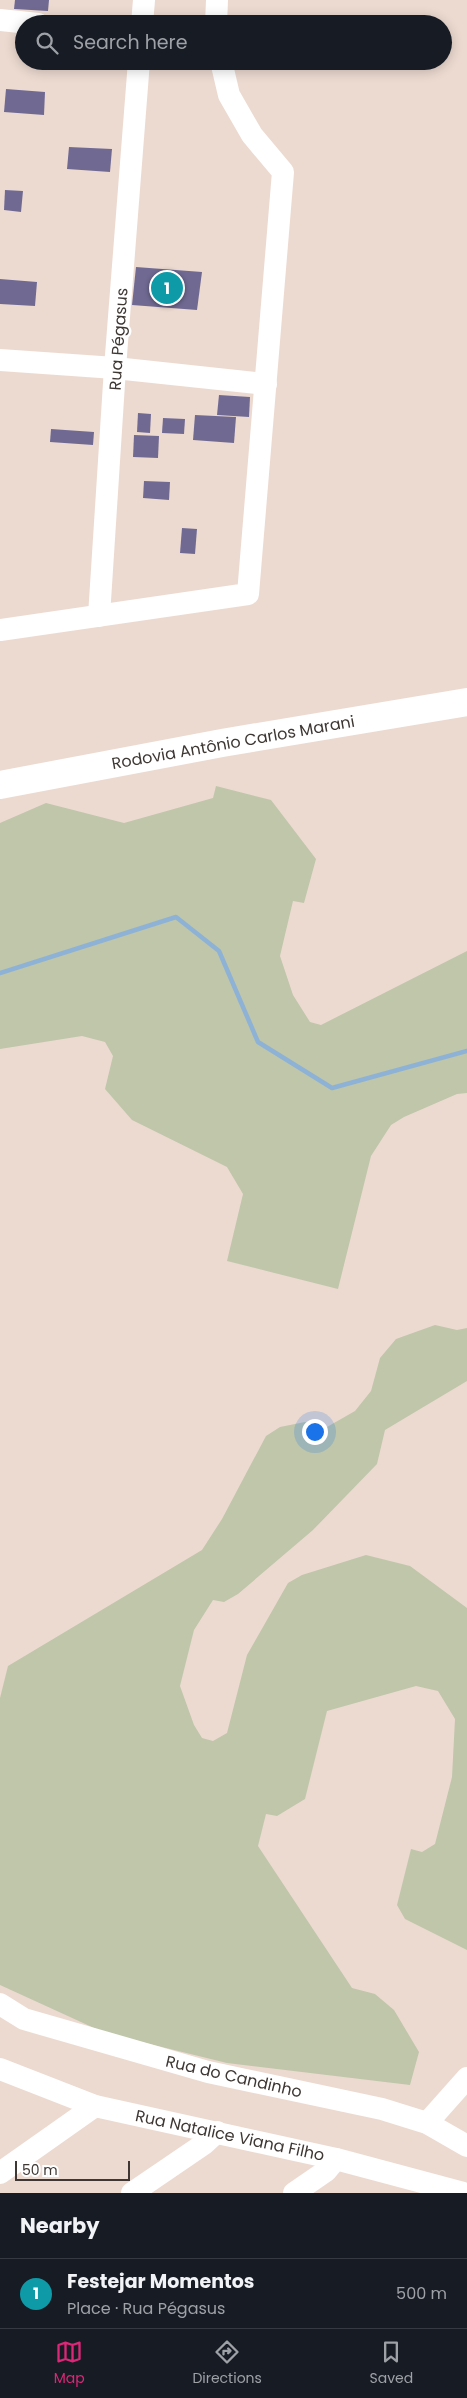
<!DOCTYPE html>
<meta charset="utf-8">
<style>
body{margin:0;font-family:Poppins,sans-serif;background:#20242c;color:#f1f3f6}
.scale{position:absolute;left:15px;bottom:12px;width:115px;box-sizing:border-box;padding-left:5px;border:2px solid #3e3733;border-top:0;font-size:14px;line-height:18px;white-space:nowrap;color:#3e3733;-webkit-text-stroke:4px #fff;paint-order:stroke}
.you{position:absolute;left:314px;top:1431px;width:18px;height:18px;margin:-12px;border:4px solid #fff;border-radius:50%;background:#1a73e8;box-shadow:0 0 0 8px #1a73e833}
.badge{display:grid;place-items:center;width:32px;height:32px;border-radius:50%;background:#db2777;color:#fff;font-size:16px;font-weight:700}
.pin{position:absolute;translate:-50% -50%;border:2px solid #fff;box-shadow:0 1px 5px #0006}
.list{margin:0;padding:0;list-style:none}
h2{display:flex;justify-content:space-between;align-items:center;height:65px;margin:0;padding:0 20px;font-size:21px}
h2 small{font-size:16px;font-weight:400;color:#9ea1a6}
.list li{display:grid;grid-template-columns:32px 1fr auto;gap:15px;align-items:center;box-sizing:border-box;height:70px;padding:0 20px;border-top:1px solid #363941}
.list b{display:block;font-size:19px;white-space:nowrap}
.list p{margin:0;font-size:16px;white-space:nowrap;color:#9ea1a6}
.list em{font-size:16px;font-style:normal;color:#9ea1a6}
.icon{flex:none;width:28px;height:28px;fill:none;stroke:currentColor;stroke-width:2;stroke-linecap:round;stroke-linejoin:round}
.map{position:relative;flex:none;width:467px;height:2193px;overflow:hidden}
.search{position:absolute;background:#171b24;box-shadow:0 2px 12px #0003;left:15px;right:15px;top:15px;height:55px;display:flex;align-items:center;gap:12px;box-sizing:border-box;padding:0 18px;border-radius:28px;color:#9ea1a6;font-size:19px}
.sheet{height:135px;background:#171b24}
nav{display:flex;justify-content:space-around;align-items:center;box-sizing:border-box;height:70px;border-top:1px solid #363941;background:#171b24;font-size:14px;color:#9ea1a6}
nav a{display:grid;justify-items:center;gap:2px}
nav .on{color:#db2777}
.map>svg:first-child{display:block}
.green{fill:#bfc6aa}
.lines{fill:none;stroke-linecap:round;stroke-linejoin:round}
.stream{stroke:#8eb2d5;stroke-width:4.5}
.building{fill:#706a93}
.minor{stroke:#fff;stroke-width:22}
.major{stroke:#fff;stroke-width:28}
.labels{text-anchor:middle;stroke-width:5;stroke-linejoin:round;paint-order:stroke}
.street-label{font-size:16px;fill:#3e3733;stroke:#fff}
</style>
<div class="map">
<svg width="467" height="2193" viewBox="0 0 467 2193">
<rect width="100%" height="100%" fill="#ecdad0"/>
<g class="green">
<path d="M 216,786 L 271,800 L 316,859 L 304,903 L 293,901 L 280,956 L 293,995 L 310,1022 L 321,1025 L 467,951 L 467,1093 L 457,1094 L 404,1117 L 391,1125 L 371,1156 L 338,1289 L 227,1261 L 243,1194 L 227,1167 L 132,1120 L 105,1089 L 113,1056 L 105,1042 L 82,1036 L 0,1049 L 0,823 L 46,803 L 124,823 L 213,798 Z"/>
<path d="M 435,1325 L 457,1330 L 467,1328 L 467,1381 L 385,1430 L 377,1464 L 313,1530 L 238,1594 L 224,1602 L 213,1600 L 194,1630 L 180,1686 L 194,1725 L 202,1738 L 213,1741 L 227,1733 L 247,1655 L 288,1583 L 302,1575 L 366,1555 L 410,1566 L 467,1608 L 467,1950 L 405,1919 L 397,1905 L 411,1849 L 422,1852 L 435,1844 L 452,1777 L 455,1719 L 438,1691 L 416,1686 L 327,1711 L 305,1799 L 277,1816 L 266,1814 L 258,1846 L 352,1988 L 375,1994 L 394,2010 L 419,2052 L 410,2085 L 227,2063 L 105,2033 L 0,1985 L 0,1698 L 8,1666 L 202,1550 L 222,1519 L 266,1436 L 280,1427 L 305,1422 L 327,1427 L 355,1411 L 371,1391 L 380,1358 L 396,1339 Z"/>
</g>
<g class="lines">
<path class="stream" d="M 0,973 L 176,917 L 219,951 L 258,1042 L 332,1088 L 467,1051"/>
</g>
<g class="building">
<path d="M 15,0 L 49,0 L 48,11 L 14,9 Z"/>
<path d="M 6,89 L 45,92 L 44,115 L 4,112 Z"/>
<path d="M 69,147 L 112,149 L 110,172 L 67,169 Z"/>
<path d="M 5,190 L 23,191 L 21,212 L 4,210 Z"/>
<path d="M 136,267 L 202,272 L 197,310 L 132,305 Z"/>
<path d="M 0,279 L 37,282 L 35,306 L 0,304 Z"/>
<path d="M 219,395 L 250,397 L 249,417 L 217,415 Z"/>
<path d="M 138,413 L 151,414 L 150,433 L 137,432 Z"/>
<path d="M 195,415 L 236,417 L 234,443 L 193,440 Z"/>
<path d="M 163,418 L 185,419 L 184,434 L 162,433 Z"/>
<path d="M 51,429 L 94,432 L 93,445 L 50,442 Z"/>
<path d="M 134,435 L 159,436 L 158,458 L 133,457 Z"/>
<path d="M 144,481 L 170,482 L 169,500 L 143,498 Z"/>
<path d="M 182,528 L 197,529 L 195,554 L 180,553 Z"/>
</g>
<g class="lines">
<g class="minor">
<path d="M 0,20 L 38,24"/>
<path d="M 142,24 L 144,0"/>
<path d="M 216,24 L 217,0"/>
<path d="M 0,360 L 115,368 L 266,384"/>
<path d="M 99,616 L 115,368 L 139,61"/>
<path d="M 0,630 L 248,594 L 283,172 L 252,135 L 229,95 L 221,61"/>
<path d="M 0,2004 L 24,2019 L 208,2072 L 382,2109 L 427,2123 L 467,2146"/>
<path d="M 0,2069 L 95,2106 L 336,2159 L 463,2193"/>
<path d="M 427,2123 L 467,2078"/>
<path d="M 0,2173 L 95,2106"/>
<path d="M 132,2193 L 204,2144 L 217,2132"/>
<path d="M 294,2193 L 326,2171 L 336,2159"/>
</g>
<path class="major" d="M 0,785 L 222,743 L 467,702"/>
</g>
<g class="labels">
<g class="street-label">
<text transform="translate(118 339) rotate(-86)" y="6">Rua Pégasus</text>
<text transform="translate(233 742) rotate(-10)" y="6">Rodovia Antônio Carlos Marani</text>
<text transform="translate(234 2076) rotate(13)" y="6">Rua do Candinho</text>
<text transform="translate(230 2135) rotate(12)" y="6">Rua Natalice Viana Filho</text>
</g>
</g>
</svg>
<div class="scale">50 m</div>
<div class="you"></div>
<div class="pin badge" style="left:167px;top:288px;background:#0f9aa8">1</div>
<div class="search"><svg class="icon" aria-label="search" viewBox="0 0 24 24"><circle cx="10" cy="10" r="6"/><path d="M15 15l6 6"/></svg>Search here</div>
</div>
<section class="sheet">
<h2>Nearby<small></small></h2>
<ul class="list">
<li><span class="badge" style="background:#0f9aa8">1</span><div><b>Festejar Momentos</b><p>Place · Rua Pégasus</p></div><em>500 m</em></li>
</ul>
</section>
<nav>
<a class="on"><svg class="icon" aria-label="map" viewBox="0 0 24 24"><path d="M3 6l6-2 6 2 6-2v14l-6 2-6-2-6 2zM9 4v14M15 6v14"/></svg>Map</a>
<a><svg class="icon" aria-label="directions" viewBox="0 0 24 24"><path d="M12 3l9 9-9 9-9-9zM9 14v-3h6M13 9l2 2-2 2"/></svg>Directions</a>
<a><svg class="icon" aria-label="saved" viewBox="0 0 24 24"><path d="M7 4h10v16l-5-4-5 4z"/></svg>Saved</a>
</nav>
